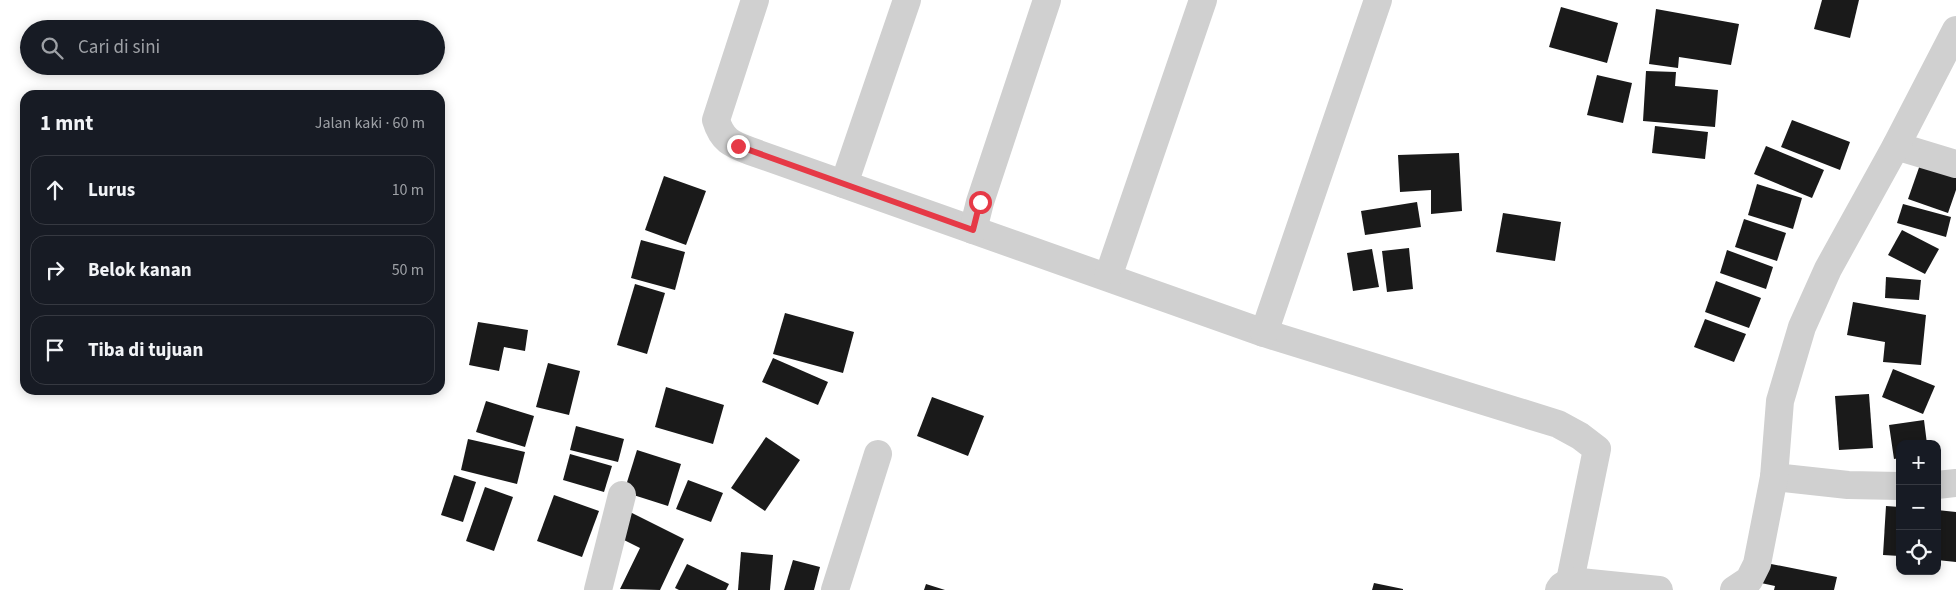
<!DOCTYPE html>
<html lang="id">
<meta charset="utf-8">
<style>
body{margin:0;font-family:"Source Sans 3",sans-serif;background:#242831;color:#f1f3f6}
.controls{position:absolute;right:15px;bottom:15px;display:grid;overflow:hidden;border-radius:10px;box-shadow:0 2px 12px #0003}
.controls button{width:45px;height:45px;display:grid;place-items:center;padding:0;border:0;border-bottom:1px solid #363941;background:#171b24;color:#f1f3f6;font:25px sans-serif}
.stop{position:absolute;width:15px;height:15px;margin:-11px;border:4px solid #e63946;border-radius:50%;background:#fff}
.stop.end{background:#e63946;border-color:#fff;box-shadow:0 1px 5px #0008}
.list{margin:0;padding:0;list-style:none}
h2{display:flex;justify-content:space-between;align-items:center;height:65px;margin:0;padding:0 20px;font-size:21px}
h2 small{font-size:16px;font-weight:400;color:#9ea1a6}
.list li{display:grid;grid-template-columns:32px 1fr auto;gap:15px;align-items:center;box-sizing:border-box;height:70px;margin:0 10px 10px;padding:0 10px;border:1px solid #363941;border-radius:15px}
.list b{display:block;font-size:19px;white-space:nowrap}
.list em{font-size:16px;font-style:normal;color:#9ea1a6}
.icon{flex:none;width:28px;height:28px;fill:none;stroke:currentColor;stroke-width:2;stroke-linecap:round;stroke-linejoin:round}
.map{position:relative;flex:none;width:1956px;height:590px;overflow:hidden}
.search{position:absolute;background:#171b24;box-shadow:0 2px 12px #0003;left:20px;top:20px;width:425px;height:55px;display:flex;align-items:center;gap:12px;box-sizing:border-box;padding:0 18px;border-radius:28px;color:#9ea1a6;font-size:19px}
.panel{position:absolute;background:#171b24;box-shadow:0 2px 12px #0003;left:20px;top:90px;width:425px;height:305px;border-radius:15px}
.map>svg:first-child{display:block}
.building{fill:#1a1a1a}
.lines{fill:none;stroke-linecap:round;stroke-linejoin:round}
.street{stroke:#d0d0d0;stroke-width:28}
.route{stroke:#e63946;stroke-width:6}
</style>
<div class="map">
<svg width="1956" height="590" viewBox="0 0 1956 590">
<rect width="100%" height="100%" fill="#fff"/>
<g class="building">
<path d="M 1822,0 L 1859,0 L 1850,38 L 1814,29 Z"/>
<path d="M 1561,7 L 1618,23 L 1607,63 L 1549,47 Z"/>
<path d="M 1656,9 L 1739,24 L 1731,65 L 1679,57 L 1678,68 L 1649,64 Z"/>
<path d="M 1646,71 L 1676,72 L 1675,86 L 1718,90 L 1715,127 L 1643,121 Z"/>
<path d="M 1597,75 L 1632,83 L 1623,123 L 1587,115 Z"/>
<path d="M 1792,120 L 1850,142 L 1840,170 L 1781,147 Z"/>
<path d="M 1655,126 L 1708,132 L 1705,159 L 1652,153 Z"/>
<path d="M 1766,146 L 1824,170 L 1812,198 L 1754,174 Z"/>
<path d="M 1459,153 L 1462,211 L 1431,214 L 1431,190 L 1400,192 L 1398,155 Z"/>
<path d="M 1922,159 L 1956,171 L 1956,190 L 1948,213 L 1908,199 Z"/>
<path d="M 664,176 L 706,191 L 686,245 L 645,230 Z"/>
<path d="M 1757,184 L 1802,198 L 1793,229 L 1748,215 Z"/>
<path d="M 1417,202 L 1421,227 L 1365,235 L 1361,211 Z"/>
<path d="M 1903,204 L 1951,217 L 1946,237 L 1897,223 Z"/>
<path d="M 1503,213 L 1561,222 L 1555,261 L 1496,252 Z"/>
<path d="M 1744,219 L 1786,233 L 1777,261 L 1735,247 Z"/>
<path d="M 1902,230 L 1939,249 L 1925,274 L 1888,255 Z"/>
<path d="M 641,240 L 685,252 L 675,290 L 631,278 Z"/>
<path d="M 1409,248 L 1413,289 L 1387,292 L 1382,251 Z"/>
<path d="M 1372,249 L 1379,287 L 1353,291 L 1347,253 Z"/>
<path d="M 1727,250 L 1773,267 L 1766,289 L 1720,273 Z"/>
<path d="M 1886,277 L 1921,280 L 1919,300 L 1885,298 Z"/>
<path d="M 1716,281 L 1761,298 L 1749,328 L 1705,312 Z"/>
<path d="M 635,284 L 665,293 L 647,354 L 617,345 Z"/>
<path d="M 1853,302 L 1926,315 L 1921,365 L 1883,362 L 1885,342 L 1847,335 Z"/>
<path d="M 785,313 L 854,332 L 843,373 L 773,354 Z"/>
<path d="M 1705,319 L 1746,334 L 1734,362 L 1694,347 Z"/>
<path d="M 478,322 L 528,330 L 525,351 L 504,347 L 499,371 L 469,365 Z"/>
<path d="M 773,358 L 828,382 L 818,405 L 762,382 Z"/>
<path d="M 548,363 L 580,371 L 569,415 L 536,407 Z"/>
<path d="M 1893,369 L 1935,386 L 1923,414 L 1882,397 Z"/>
<path d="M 666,387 L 724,405 L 713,444 L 655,427 Z"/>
<path d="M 1869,394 L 1873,448 L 1839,450 L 1835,396 Z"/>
<path d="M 932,397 L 984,416 L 968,456 L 917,436 Z"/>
<path d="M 486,401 L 534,416 L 525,447 L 476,432 Z"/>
<path d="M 1924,420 L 1927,444 L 1900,444 L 1900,458 L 1894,459 L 1889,425 Z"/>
<path d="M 576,426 L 624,439 L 618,462 L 570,450 Z"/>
<path d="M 766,437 L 800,460 L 765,511 L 731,488 Z"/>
<path d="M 468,439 L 525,452 L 517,484 L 461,470 Z"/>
<path d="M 637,450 L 681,464 L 668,506 L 624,492 Z"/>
<path d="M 570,454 L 612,466 L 604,492 L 563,480 Z"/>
<path d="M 454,475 L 476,482 L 463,522 L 441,515 Z"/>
<path d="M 688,480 L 723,493 L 711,522 L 676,509 Z"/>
<path d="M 485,487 L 513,497 L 494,551 L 466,541 Z"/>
<path d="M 554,495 L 599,511 L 582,557 L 537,541 Z"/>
<path d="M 1886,506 L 1900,507 L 1900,556 L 1883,555 Z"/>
<path d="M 1937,510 L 1956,512 L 1956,562 L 1937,560 Z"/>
<path d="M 630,512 L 684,539 L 660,590 L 620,589 L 640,548 L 618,537 Z"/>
<path d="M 741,552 L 773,555 L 770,590 L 738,590 Z"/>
<path d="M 793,560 L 820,567 L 814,590 L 784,590 Z"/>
<path d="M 1766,563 L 1837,577 L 1834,590 L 1774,590 L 1775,586 L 1761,583 Z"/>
<path d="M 687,564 L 729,584 L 726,590 L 679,590 L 675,588 Z"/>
<path d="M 1374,583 L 1403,589 L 1403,590 L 1372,590 Z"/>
<path d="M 926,584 L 945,590 L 924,590 Z"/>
</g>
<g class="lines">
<g class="street">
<path d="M 755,0 L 716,120 C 722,140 731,144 750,151 L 1264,333 L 1558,424 L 1580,436 L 1597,449 L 1570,581"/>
<path d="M 1896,146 L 1956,164"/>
<path d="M 844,184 L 907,0"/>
<path d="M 973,230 L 980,202 L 1047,0"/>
<path d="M 1108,277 L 1203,0"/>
<path d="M 1264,333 L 1378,0"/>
<path d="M 1774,477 L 1848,485 L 1900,486"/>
<path d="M 1937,485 L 1956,483"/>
<path d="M 598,590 L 622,495"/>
<path d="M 835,590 L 878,454"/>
<path d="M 1559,590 L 1562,586 L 1570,581 L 1659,590"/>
<path d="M 1734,590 L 1749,580 L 1757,564 L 1774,477 L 1780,401 L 1802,327 L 1828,269 L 1896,146 L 1956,30"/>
</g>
</g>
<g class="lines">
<path class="route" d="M 738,146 L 973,230 L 980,202"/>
</g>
</svg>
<div class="controls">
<button>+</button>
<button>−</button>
<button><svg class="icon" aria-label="locate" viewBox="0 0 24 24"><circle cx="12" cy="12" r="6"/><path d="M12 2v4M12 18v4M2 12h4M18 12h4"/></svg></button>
</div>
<div class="stop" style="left:980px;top:202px"></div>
<div class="stop end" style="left:738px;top:146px"></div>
<div class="search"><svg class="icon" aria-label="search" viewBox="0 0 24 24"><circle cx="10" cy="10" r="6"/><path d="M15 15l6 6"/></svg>Cari di sini</div>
<section class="panel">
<h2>1 mnt<small>Jalan kaki · 60 m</small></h2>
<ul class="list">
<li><svg class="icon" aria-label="ahead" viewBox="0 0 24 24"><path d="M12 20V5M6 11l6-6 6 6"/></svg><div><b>Lurus</b></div><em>10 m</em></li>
<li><svg class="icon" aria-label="right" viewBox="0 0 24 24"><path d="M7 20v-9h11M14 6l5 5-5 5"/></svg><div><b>Belok kanan</b></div><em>50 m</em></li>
<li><svg class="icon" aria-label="arrive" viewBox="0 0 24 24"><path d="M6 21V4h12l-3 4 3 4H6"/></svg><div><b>Tiba di tujuan</b></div></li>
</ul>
</section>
</div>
